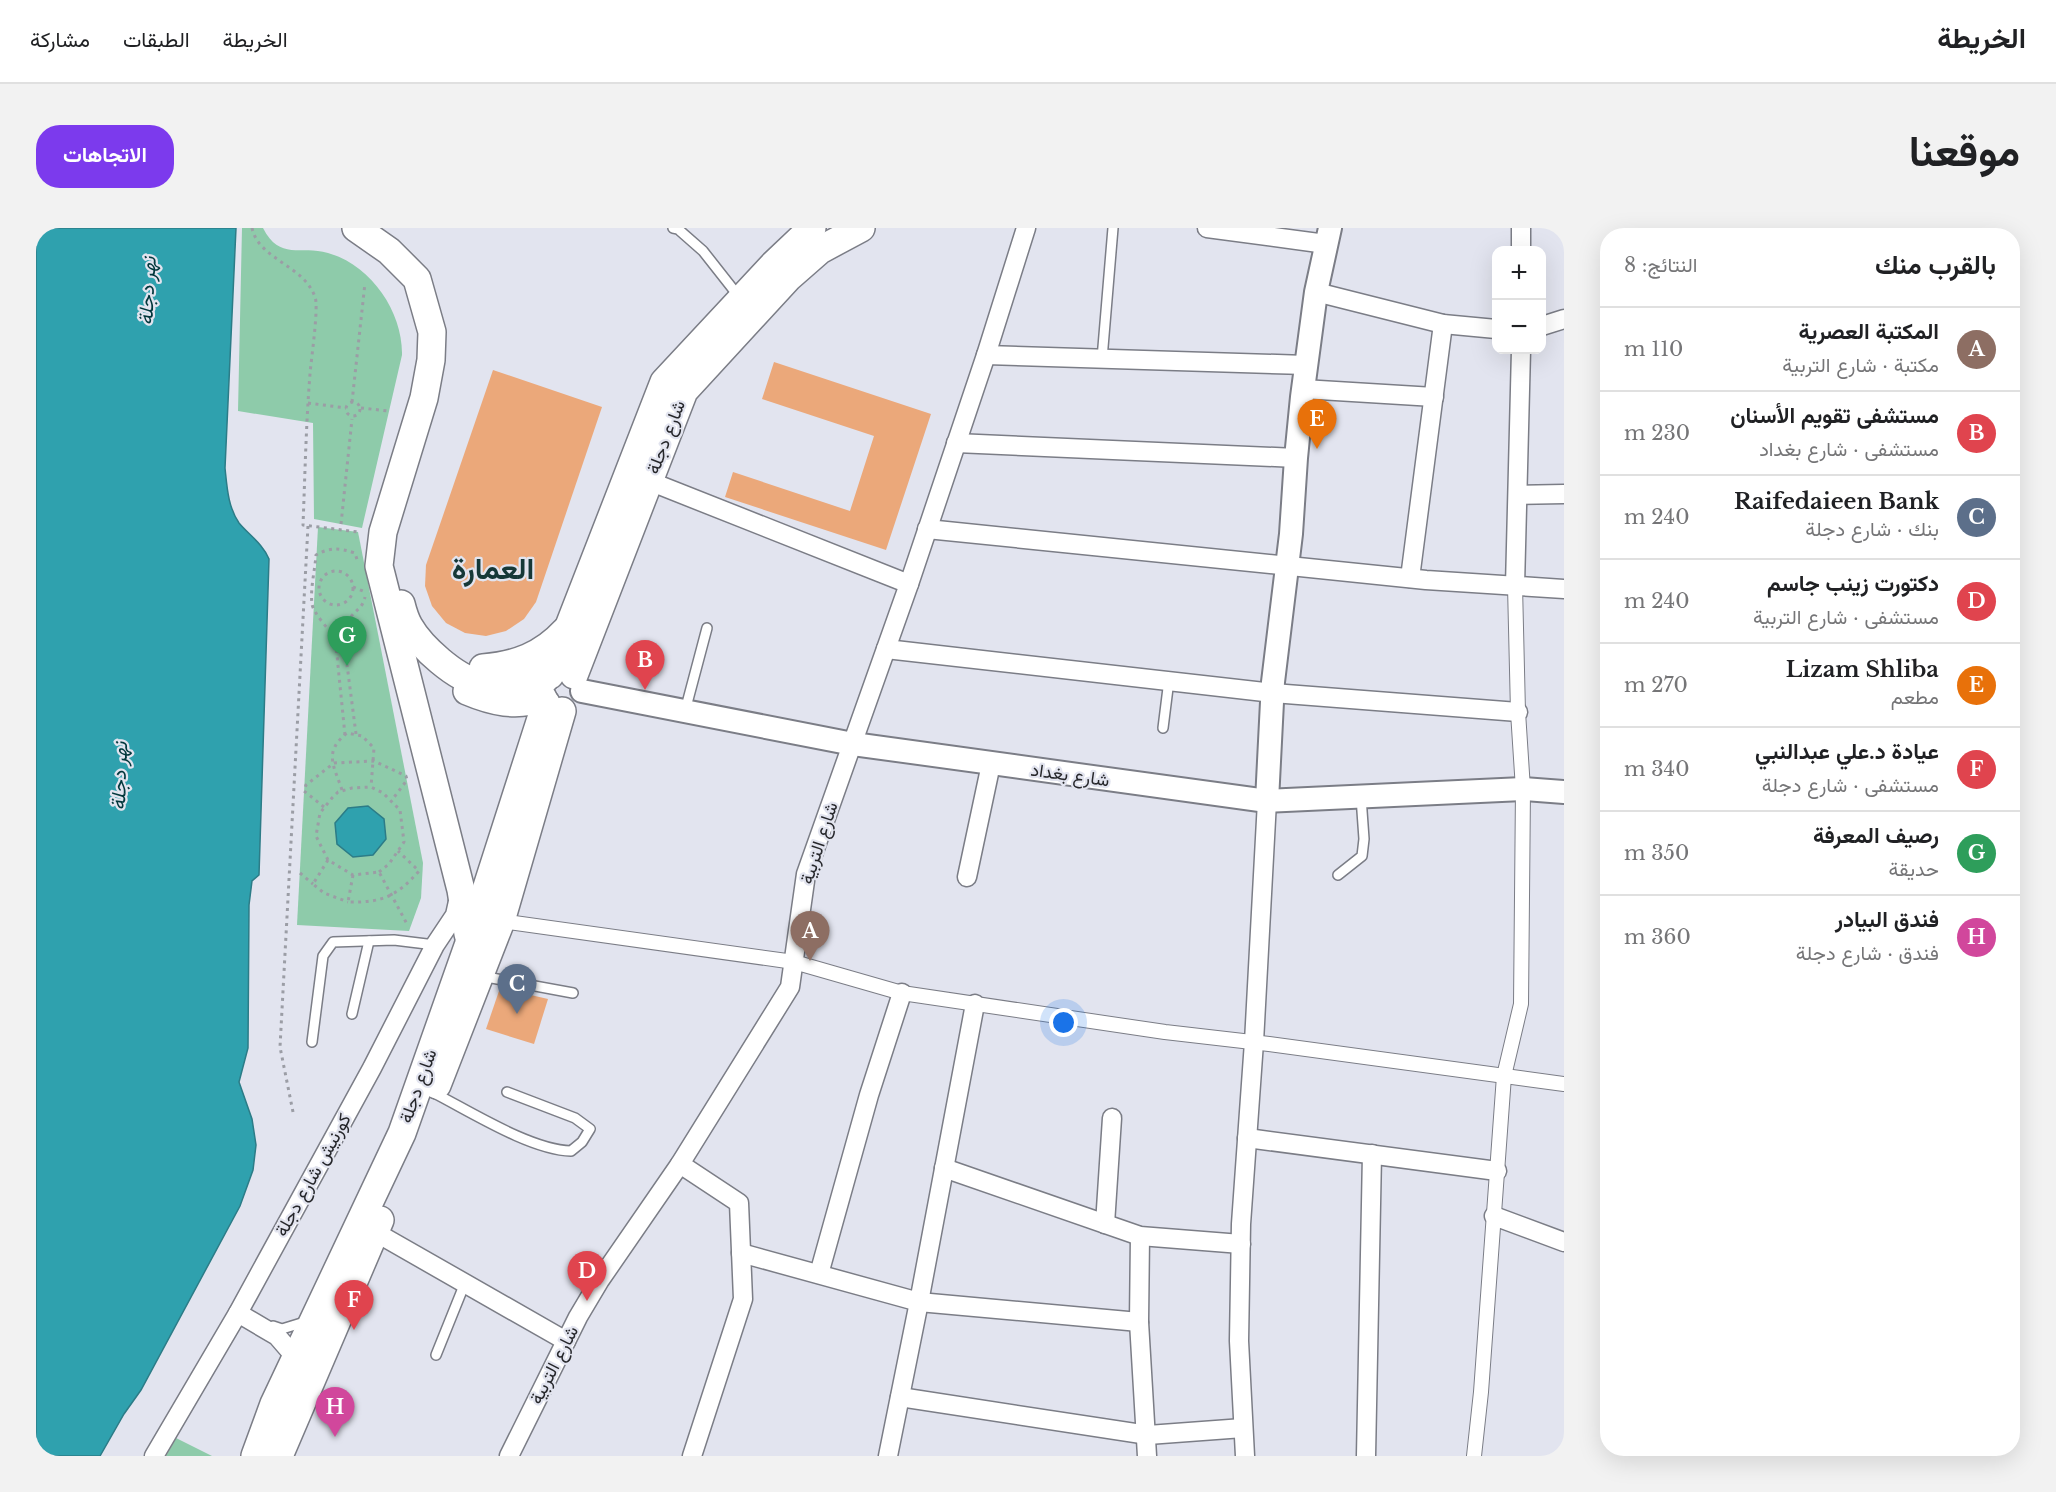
<!DOCTYPE html>
<html lang="ar">
<meta charset="utf-8">
<style>
body{margin:0;font-family:"Libre Baskerville",Vazirmatn,serif;background:#f2f2f2;color:#202124;direction:rtl}
.controls{position:absolute;right:18px;top:18px;display:grid;overflow:hidden;border-radius:12px;box-shadow:0 6px 24px #0002}
.controls button{width:54px;height:54px;display:grid;place-items:center;padding:0;border:0;border-bottom:2px solid #e0e0e0;background:#fff;color:#202124;font:30px sans-serif}
.you{position:absolute;left:1028px;top:795px;width:21px;height:21px;margin:-15px;border:4px solid #fff;border-radius:50%;background:#1a73e8;box-shadow:0 0 0 9px #1a73e833}
.badge{display:grid;place-items:center;width:39px;height:39px;border-radius:50%;background:#7c3aed;color:#fff;font-size:20px;font-weight:700}
.pin{position:absolute;translate:-50% -50px;filter:drop-shadow(0 2px 3px #0008)}
.pin::after{content:'';position:absolute;top:32px;width:21px;height:18px;background:inherit;clip-path:polygon(0 0,100% 0,50% 100%)}
.list{margin:0;padding:0;list-style:none}
h2{display:flex;justify-content:space-between;align-items:center;height:78px;margin:0;padding:0 24px;font-size:26px}
h2 small{font-size:20px;font-weight:400;color:#757577}
.list li{display:grid;grid-template-columns:39px 1fr auto;gap:18px;align-items:center;box-sizing:border-box;height:84px;padding:0 24px;border-top:2px solid #e0e0e0}
.list b{display:block;font-size:22px;white-space:nowrap}
.list p{margin:0;font-size:20px;white-space:nowrap;color:#757577}
.list em{font-size:20px;font-style:normal;color:#757577}
.map{position:relative;flex:none;width:1528px;height:1228px;overflow:hidden;direction:ltr;border-radius:24px}
header{display:flex;align-items:center;gap:36px;box-sizing:border-box;height:84px;padding:0 30px;background:#fff;border-bottom:2px solid #e0e0e0}
header strong{font-size:28px}
nav{display:flex;gap:33px;margin-inline-start:auto;font-size:21px}
.intro{display:flex;align-items:center;justify-content:space-between;box-sizing:border-box;height:144px;padding:0 36px}
h1{margin:0;font-size:42px}
.button{padding:15px 27px;border-radius:24px;background:#7c3aed;color:#fff;font-size:21px;font-weight:700}
main{display:flex;gap:36px;padding:0 36px}
aside{flex:1;background:#fff;border-radius:24px;box-shadow:0 6px 24px #0002}
.map>svg:first-child{display:block}
.green{fill:#8ecbaa}
.water{fill:#2fa1ae;stroke:#2c7c87;stroke-width:1.5}
.building{fill:#eba87a}
.lines{fill:none;stroke-linecap:round;stroke-linejoin:round}
.service-casing{stroke:#7b7d86;stroke-width:12}
.pedestrian-casing{stroke:#7b7d86;stroke-width:16}
.minor-casing{stroke:#7b7d86;stroke-width:21}
.tertiary-casing{stroke:#7b7d86;stroke-width:26}
.secondary-casing{stroke:#7b7d86;stroke-width:30}
.path{stroke:#9b9da5;stroke-width:3;stroke-dasharray:3 4.5;stroke-linecap:butt}
.service{stroke:#fff;stroke-width:9}
.pedestrian{stroke:#fff;stroke-width:14}
.minor{stroke:#fff;stroke-width:18}
.tertiary{stroke:#fff;stroke-width:22}
.secondary{stroke:#fff;stroke-width:27}
.labels{text-anchor:middle;stroke-width:4.5;stroke-linejoin:round;paint-order:stroke}
.street-label{font-size:18px;fill:#26272b;stroke:#e2e4ef}
.water-label{font-size:20px;font-style:italic;fill:#01373c;stroke:#e2e4ef}
.town-label{font-size:30px;font-weight:bold;fill:#163837;stroke:#e2e4ef}
</style>
<header>
<strong>الخريطة</strong>
<nav><a>الخريطة</a><a>الطبقات</a><a>مشاركة</a></nav>
</header>
<div class="intro"><h1>موقعنا</h1><a class="button">الاتجاهات</a></div>
<main>
<aside>
<h2>بالقرب منك<small>النتائج: 8</small></h2>
<ul class="list">
<li><span class="badge" style="background:#8d6e63">A</span><div><b>المكتبة العصرية</b><p>مكتبة · شارع التربية</p></div><em>110 m</em></li>
<li><span class="badge" style="background:#e0444e">B</span><div><b>مستشفى تقويم الأسنان</b><p>مستشفى · شارع بغداد</p></div><em>230 m</em></li>
<li><span class="badge" style="background:#5c6f8a">C</span><div><b>Raifedaieen Bank</b><p>بنك · شارع دجلة</p></div><em>240 m</em></li>
<li><span class="badge" style="background:#e0444e">D</span><div><b>دكتورت زينب جاسم</b><p>مستشفى · شارع التربية</p></div><em>240 m</em></li>
<li><span class="badge" style="background:#e8710a">E</span><div><b>Lizam Shliba</b><p>مطعم</p></div><em>270 m</em></li>
<li><span class="badge" style="background:#e0444e">F</span><div><b>عيادة د.علي عبدالنبي</b><p>مستشفى · شارع دجلة</p></div><em>340 m</em></li>
<li><span class="badge" style="background:#2e9e5b">G</span><div><b>رصيف المعرفة</b><p>حديقة</p></div><em>350 m</em></li>
<li><span class="badge" style="background:#d1479c">H</span><div><b>فندق البيادر</b><p>فندق · شارع دجلة</p></div><em>360 m</em></li>
</ul>
</aside>
<div class="map">
<svg width="1528" height="1228" viewBox="0 0 1528 1228">
<rect width="100%" height="100%" fill="#e2e4ef"/>
<g class="green">
<path d="M 206,0 L 227,0 C 244,33 264,17 292,25 C 335,37 367,84 366,127 L 326,300 L 278,291 L 277,195 L 202,183 Z"/>
<path d="M 282,299 L 322,304 L 387,635 L 385,670 L 373,703 L 261,697 Z"/>
<path d="M 140,1210 L 176,1228 L 130,1228 Z"/>
</g>
<g class="water">
<path d="M 0,0 L 200,0 L 189,240 C 191,259 192,279 203,295 C 213,307 227,316 233,331 L 223,647 L 216,653 L 213,677 L 212,820 L 203,854 L 216,891 L 220,917 L 217,942 L 204,978 L 105,1162 L 88,1186 L 64,1228 L 0,1228 Z"/>
<path d="M 332,578 L 348,591 L 350,611 L 337,627 L 317,629 L 301,616 L 299,595 L 312,580 Z"/>
</g>
<g class="building">
<path d="M 738,134 L 895,186 L 850,322 L 689,269 L 697,244 L 814,283 L 838,208 L 726,171 Z"/>
<path d="M 457,142 L 566,179 L 500,374 L 488,391 L 470,403 L 450,408 L 429,405 L 410,395 L 396,378 L 389,358 L 390,337 Z"/>
<path d="M 464,760 L 512,771 L 498,816 L 450,801 Z"/>
</g>
<g class="lines">
<g class="service-casing">
<g id="service">
<path d="M 637,0 L 642,1 L 667,23 L 704,70"/>
<path d="M 1066,131 L 1077,0"/>
<path d="M 649,483 L 671,400"/>
<path d="M 1127,500 L 1133,452"/>
<path d="M 1302,647 L 1326,628 L 1328,611 L 1325,569"/>
<path d="M 445,748 L 537,765"/>
<path d="M 316,786 L 333,713"/>
<path d="M 276,814 L 287,728 L 297,714 L 358,712 L 399,717"/>
<path d="M 398,865 C 435,884 495,922 535,923 L 546,914 L 554,901 L 539,890 L 471,864"/>
<path d="M 237,1098 L 246,1101 L 272,1093"/>
<path d="M 400,1127 L 429,1055"/>
</g>
</g>
<g class="pedestrian-casing">
<g id="pedestrian">
<path d="M 465,693 L 758,734 L 866,765 L 1129,804 L 1233,816 L 1528,856"/>
<path d="M 1438,1228 L 1445,1164 L 1468,848 L 1485,776 L 1487,561 L 1482,484 L 1479,358"/>
</g>
</g>
<g class="minor-casing">
<g id="minor">
<path d="M 1171,0 L 1290,16"/>
<path d="M 1485,0 L 1485,22"/>
<path d="M 1280,64 L 1407,96 L 1460,101"/>
<path d="M 1506,98 L 1528,91"/>
<path d="M 950,127 L 1270,137"/>
<path d="M 1267,161 L 1398,169"/>
<path d="M 920,215 L 1260,230"/>
<path d="M 613,253 L 873,356"/>
<path d="M 1482,267 L 1528,266"/>
<path d="M 891,301 L 1390,352 L 1528,361"/>
<path d="M 1374,350 L 1407,96"/>
<path d="M 1479,358 L 1485,122"/>
<path d="M 850,421 L 1237,465 L 1482,484"/>
<path d="M 931,649 L 955,536"/>
<path d="M 1211,910 L 1461,943"/>
<path d="M 644,936 L 703,975 L 707,1071 L 656,1228"/>
<path d="M 908,940 L 1104,1008 L 1205,1016"/>
<path d="M 1458,988 L 1528,1014"/>
<path d="M 1069,996 L 1076,890"/>
<path d="M 339,1004 L 530,1113"/>
<path d="M 1104,1008 L 1103,1094 L 1111,1228"/>
<path d="M 705,1025 L 883,1074 L 1103,1094"/>
<path d="M 783,1046 L 833,867 L 866,765"/>
<path d="M 202,1085 L 241,1108 L 260,1130"/>
<path d="M 864,1169 L 1112,1207 L 1207,1200"/>
<path d="M 118,1228 L 202,1085 L 336,840 L 399,717 L 419,687 L 423,669"/>
<path d="M 473,1228 L 542,1089 L 564,1052 L 644,936 L 754,759 L 770,646 L 873,356 L 950,127 L 990,0"/>
<path d="M 852,1228 L 883,1074 L 939,776"/>
<path d="M 1209,1228 L 1203,1113 L 1205,996 L 1218,814 L 1231,573"/>
<path d="M 1330,1228 L 1336,926"/>
</g>
</g>
<g class="tertiary-casing">
<g id="tertiary">
<path d="M 546,463 L 817,516 L 1231,573 L 1487,561 L 1528,564"/>
<path d="M 1231,573 L 1237,454 L 1255,306 L 1260,230 L 1266,169 L 1280,64 L 1294,0"/>
</g>
</g>
<g class="secondary-casing">
<g id="secondary">
<path d="M 320,0 L 353,23 L 381,51 L 396,104 L 395,132 L 388,170 L 347,304 L 343,338 L 425,662 L 432,706"/>
<path d="M 365,376 C 367,384 369,391 373,398 C 385,419 420,451 444,455 C 465,458 489,453 509,451"/>
<path d="M 447,440 C 480,437 506,428 529,403"/>
<path d="M 514,447 L 628,154 L 738,36 L 776,0"/>
<path d="M 538,447 L 648,163 L 752,50 L 784,22 L 825,0"/>
<path d="M 431,463 C 457,474 480,479 507,470"/>
<path d="M 401,857 L 465,693 L 526,483"/>
<path d="M 219,1228 L 238,1176 L 366,905 L 432,718 L 510,475"/>
<path d="M 243,1228 L 344,992"/>
</g>
</g>
<g class="path">
<path d="M 216,0 C 223,32 268,37 279,69 C 283,79 275,132 274,146 C 270,196 269,247 267,297 L 322,304"/>
<circle cx="317" cy="181" r="7"/>
<path d="M 316,174 L 329,55"/>
<path d="M 272,175 L 310,180"/>
<path d="M 325,180 L 353,183"/>
<path d="M 305,296 L 316,191"/>
<circle cx="300" cy="360" r="17"/>
<path d="M 317,359 L 327,363"/>
<path d="M 320,506 L 307,406 C 311,401 312,397 314,391 C 318,382 326,382 329,369"/>
<path d="M 309,507 L 299,408 C 293,403 277,384 276,376 C 274,361 279,342 280,327 C 294,319 304,320 319,325 L 322,335"/>
<path d="M 306,562 C 298,538 287,524 311,505 L 326,508 L 338,520 L 335,559"/>
<path d="M 288,579 L 268,563 L 270,557 L 298,535 L 338,533 L 370,548 L 371,552 L 356,572"/>
<path d="M 292,632 L 277,656 L 288,665 L 312,674"/>
<path d="M 343,644 L 353,636 L 368,614 L 364,582 L 347,565 L 335,559 L 316,560 L 302,564 L 296,570 L 284,585 L 280,608 L 292,632 L 317,647 L 343,644 L 371,696"/>
<path d="M 264,645 L 277,656"/>
<path d="M 317,647 L 312,674 C 346,675 361,668 383,643 L 362,623"/>
<path d="M 257,884 L 244,819 L 272,298"/>
</g>
<use href="#service" class="service"/>
<use href="#pedestrian" class="pedestrian"/>
<use href="#minor" class="minor"/>
<use href="#tertiary" class="tertiary"/>
<use href="#secondary" class="secondary"/>
</g>
<g class="labels">
<g class="street-label">
<text transform="translate(630 209) rotate(-69)" y="6">شارع دجلة</text>
<text transform="translate(1034 547) rotate(8)" y="6">شارع بغداد</text>
<text transform="translate(783 615) rotate(-72)" y="6">شارع التربية</text>
<text transform="translate(382 858) rotate(-70)" y="6">شارع دجلة</text>
<text transform="translate(277 947) rotate(-61)" y="6">كورنيش شارع دجلة</text>
<text transform="translate(518 1137) rotate(-63)" y="6">شارع التربية</text>
</g>
<g class="water-label">
<text transform="translate(111 63) rotate(-87)" y="7">نهر دجلة</text>
<text transform="translate(83 548) rotate(-88)" y="7">نهر دجلة</text>
</g>
<g class="town-label">
<text x="457" y="351">العمارة</text>
</g>
</g>
</svg>
<div class="controls">
<button>+</button>
<button>−</button>
</div>
<div class="you"></div>
<div class="pin badge" style="left:774px;top:733px;background:#8d6e63">A</div>
<div class="pin badge" style="left:609px;top:462px;background:#e0444e">B</div>
<div class="pin badge" style="left:481px;top:786px;background:#5c6f8a">C</div>
<div class="pin badge" style="left:551px;top:1073px;background:#e0444e">D</div>
<div class="pin badge" style="left:1281px;top:221px;background:#e8710a">E</div>
<div class="pin badge" style="left:318px;top:1102px;background:#e0444e">F</div>
<div class="pin badge" style="left:311px;top:438px;background:#2e9e5b">G</div>
<div class="pin badge" style="left:299px;top:1209px;background:#d1479c">H</div>
</div>
</main>
